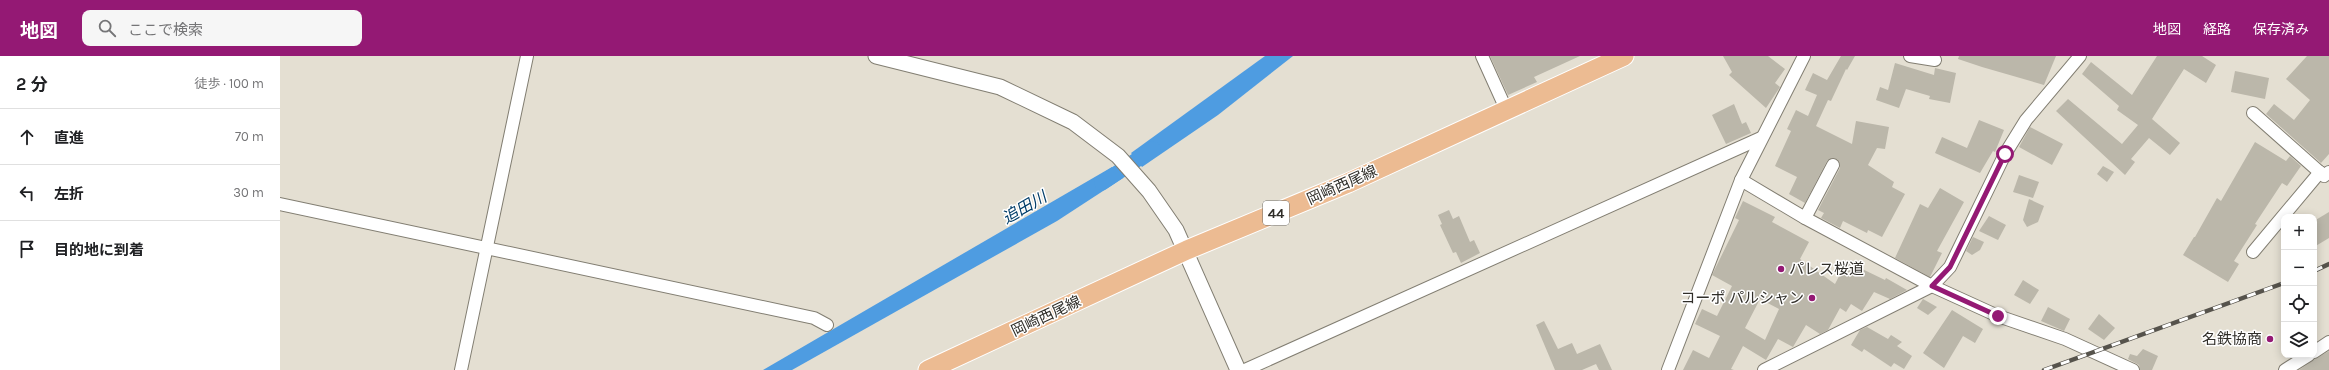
<!DOCTYPE html>
<html lang="ja">
<meta charset="utf-8">
<style>
body{margin:0;font-family:Karla,"Noto Sans JP",sans-serif;background:#f6f6f6;color:#202124}
.controls{position:absolute;right:12px;bottom:12px;display:grid;overflow:hidden;border-radius:8px;box-shadow:0 2px 10px #0003}
.controls button{width:36px;height:36px;display:grid;place-items:center;padding:0;border:0;border-bottom:1px solid #e0e0e0;background:#fff;color:#202124;font:20px sans-serif}
.stop{position:absolute;width:12px;height:12px;margin:-9px;border:3px solid #941974;border-radius:50%;background:#fff}
.stop.end{background:#941974;border-color:#fff;box-shadow:0 1px 4px #0008}
.list{margin:0;padding:0;list-style:none}
h2{display:flex;justify-content:space-between;align-items:center;height:52px;margin:0;padding:0 16px;font-size:17px}
h2 small{font-size:13px;font-weight:400;color:#757577}
.list li{display:grid;grid-template-columns:26px 1fr auto;gap:12px;align-items:center;box-sizing:border-box;height:56px;padding:0 16px;border-top:1px solid #e0e0e0}
.list b{display:block;font-size:15px;white-space:nowrap}
.list em{font-size:13px;font-style:normal;color:#757577}
.icon{flex:none;width:22px;height:22px;fill:none;stroke:currentColor;stroke-width:2;stroke-linecap:round;stroke-linejoin:round}
.map{position:relative;flex:none;width:2049px;height:314px;overflow:hidden}
header{display:flex;align-items:center;gap:24px;box-sizing:border-box;height:56px;padding:0 20px;background:#941974;color:#fff}
header strong{font-size:19px}
nav{display:flex;gap:22px;margin-inline-start:auto;font-size:14px}
.search{width:280px;height:36px;background:#f6f6f6;display:flex;align-items:center;gap:10px;box-sizing:border-box;padding:0 14px;border-radius:8px;color:#757577;font-size:15px}
main{display:flex}
aside{flex:1;background:#fff}
.map>svg:first-child{display:block}
.water{fill:#4e9ce1}
.lines{fill:none;stroke-linecap:round;stroke-linejoin:round}
.canal{stroke:#4e9ce1;stroke-width:15}
.building{fill:#bbb7aa;fill-rule:evenodd}
.minor-casing{stroke:#827e72;stroke-width:14}
.tertiary-casing{stroke:#827e72;stroke-width:17}
.primary-casing{stroke:#fff;stroke-width:21}
.minor{stroke:#fff;stroke-width:12}
.tertiary{stroke:#fff;stroke-width:15}
.primary{stroke:#ecbb92;stroke-width:19}
.rail-casing{stroke:#56534c;stroke-width:4.5}
.rail{stroke:#fff;stroke-width:3;stroke-dasharray:9;stroke-linecap:butt}
.route{stroke:#941974;stroke-width:5}
.poi-dot{fill:#941974;stroke:#fff;stroke-width:1.5}
.labels{text-anchor:middle;stroke-width:3;stroke-linejoin:round;paint-order:stroke}
.shield{fill:#fff;stroke:#6e6d69;stroke-width:1}
.shield-label{font-size:14px;font-weight:bold;fill:#302e29}
.street-label{font-size:15px;fill:#302e29;stroke:#fff}
.poi-label{font-size:15px;fill:#302e29;stroke:#fff;text-anchor:end}
.water-label{font-size:16px;font-style:italic;fill:#003d69;stroke:#fff}
</style>
<header>
<strong>地図</strong>
<div class="search"><svg class="icon" aria-label="search" viewBox="0 0 24 24"><circle cx="10" cy="10" r="6"/><path d="M15 15l6 6"/></svg>ここで検索</div>
<nav><a>地図</a><a>経路</a><a>保存済み</a></nav>
</header>
<main>
<aside>
<h2>2 分<small>徒歩 · 100 m</small></h2>
<ul class="list">
<li><svg class="icon" aria-label="ahead" viewBox="0 0 24 24"><path d="M12 20V5M6 11l6-6 6 6"/></svg><div><b>直進</b></div><em>70 m</em></li>
<li><svg class="icon" aria-label="left" viewBox="0 0 24 24"><path d="M17 20v-9H6M10 6l-5 5 5 5"/></svg><div><b>左折</b></div><em>30 m</em></li>
<li><svg class="icon" aria-label="arrive" viewBox="0 0 24 24"><path d="M6 21V4h12l-3 4 3 4H6"/></svg><div><b>目的地に到着</b></div></li>
</ul>
</aside>
<div class="map">
<svg width="2049" height="314" viewBox="0 0 2049 314">
<rect width="100%" height="100%" fill="#e4dfd2"/>
<g class="water">
<path d="M 985,0 L 1013,0 L 938,59 L 862,111 L 851,97 Z"/>
<path d="M 832,111 L 843,122 L 777,165 L 512,314 L 483,314 Z"/>
</g>
<g class="lines">
<path class="canal" d="M 822,127 L 873,93"/>
</g>
<g class="building">
<path d="M 1210,0 L 1300,0 L 1254,21 L 1257,26 L 1228,39 Z"/>
<path d="M 1443,0 L 1488,0 L 1505,13 L 1495,27 L 1500,31 L 1486,52 L 1449,19 L 1452,16 Z"/>
<path d="M 1561,0 L 1575,0 L 1567,14 L 1566,13 L 1551,45 L 1548,44 L 1536,70 L 1572,88 L 1576,65 L 1609,71 L 1605,93 L 1597,92 L 1588,109 L 1614,126 L 1612,131 L 1625,138 L 1602,181 L 1588,174 L 1587,177 L 1563,165 L 1560,172 L 1541,162 L 1544,157 L 1538,154 L 1560,112 L 1560,108 L 1557,103 L 1552,102 L 1547,105 L 1525,147 L 1509,138 L 1517,121 L 1495,110 L 1511,75 L 1507,73 L 1516,54 L 1528,60 L 1537,39 L 1525,34 L 1533,17 L 1547,24 Z"/>
<path d="M 1679,0 L 1776,0 L 1764,29 L 1702,11 L 1678,3 Z"/>
<path d="M 1877,0 L 1922,0 L 1936,9 L 1926,27 L 1904,13 L 1872,63 L 1900,87 L 1890,99 L 1869,82 L 1851,103 L 1855,106 L 1845,119 L 1776,55 L 1788,43 L 1842,88 L 1858,69 L 1837,54 L 1839,50 L 1802,18 L 1811,6 L 1852,39 Z"/>
<path d="M 2027,0 L 2049,0 L 2049,98 L 2041,107 L 1986,58 L 1994,48 L 2014,64 L 2030,44 L 2006,23 Z"/>
<path d="M 1615,7 L 1654,19 L 1655,12 L 1676,17 L 1670,47 L 1649,43 L 1650,40 L 1626,33 L 1619,52 L 1596,44 L 1600,31 L 1608,34 Z"/>
<path d="M 1955,15 L 1989,22 L 1985,43 L 1951,36 Z"/>
<path d="M 1454,48 L 1462,68 L 1466,66 L 1471,77 L 1446,88 L 1432,59 Z"/>
<path d="M 1699,64 L 1724,74 L 1715,96 L 1713,95 L 1700,117 L 1655,97 L 1662,81 L 1687,92 Z"/>
<path d="M 1750,71 L 1783,88 L 1772,109 L 1739,91 Z"/>
<path d="M 1975,86 L 2006,105 L 2010,100 L 2021,110 L 2007,130 L 2002,127 L 1975,168 L 1977,169 L 1954,205 L 1959,208 L 1948,226 L 1903,199 L 1914,181 L 1915,181 L 1937,142 L 1941,145 Z"/>
<path d="M 1823,110 L 1834,116 L 1827,126 L 1817,118 Z"/>
<path d="M 1739,119 L 1759,126 L 1753,142 L 1733,136 Z"/>
<path d="M 1660,132 L 1684,146 L 1657,195 L 1662,197 L 1650,221 L 1615,202 L 1640,148 L 1648,152 Z"/>
<path d="M 1749,143 L 1764,150 L 1758,166 L 1747,171 L 1743,164 Z"/>
<path d="M 1463,145 L 1495,161 L 1492,166 L 1529,186 L 1520,203 L 1555,228 L 1567,205 L 1578,213 L 1578,211 L 1605,224 L 1606,222 L 1627,234 L 1610,243 L 1594,236 L 1582,255 L 1571,248 L 1566,256 L 1560,252 L 1548,274 L 1540,278 L 1526,269 L 1513,291 L 1498,283 L 1486,304 L 1463,290 L 1451,313 L 1454,314 L 1403,314 L 1413,294 L 1429,302 L 1440,280 L 1415,268 L 1422,253 L 1437,260 L 1452,230 L 1432,219 L 1459,164 L 1455,162 ZM 1480,243 L 1499,253 L 1485,284 L 1465,272 Z"/>
<path d="M 1169,154 L 1173,163 L 1179,160 L 1190,186 L 1194,184 L 1200,197 L 1181,207 L 1176,196 L 1173,197 L 1160,169 L 1162,168 L 1158,159 Z"/>
<path d="M 2049,156 L 2049,182 L 2034,191 L 2034,165 Z"/>
<path d="M 1709,160 L 1726,169 L 1718,184 L 1699,175 Z"/>
<path d="M 1693,181 L 1704,186 L 1700,194 L 1692,199 L 1686,195 Z"/>
<path d="M 1743,224 L 1759,234 L 1750,248 L 1734,239 Z"/>
<path d="M 1643,243 L 1657,251 L 1648,259 L 1637,252 Z"/>
<path d="M 1768,251 L 1790,263 L 1784,275 L 1761,265 Z"/>
<path d="M 1672,254 L 1703,273 L 1695,287 L 1683,280 L 1664,312 L 1643,297 Z"/>
<path d="M 1819,258 L 1835,272 L 1824,284 L 1808,273 Z"/>
<path d="M 1264,265 L 1278,293 L 1292,287 L 1297,298 L 1320,288 L 1332,314 L 1319,314 L 1316,308 L 1302,314 L 1275,314 L 1256,269 Z"/>
<path d="M 1587,271 L 1608,283 L 1611,279 L 1622,286 L 1617,290 L 1632,300 L 1624,313 L 1614,307 L 1611,311 L 1584,293 L 1582,296 L 1571,289 L 1580,274 Z"/>
<path d="M 1863,293 L 1878,300 L 1872,314 L 1860,314 L 1859,309 L 1848,303 L 1850,298 L 1857,300 Z"/>
<path d="M 2049,295 L 2049,314 L 2019,314 L 2035,303 Z"/>
</g>
<g class="lines">
<g class="minor-casing">
<g id="minor">
<path d="M 1202,0 L 1226,53"/>
<path d="M 1630,0 L 1655,4"/>
<path d="M 1973,57 L 2044,120 L 2049,116"/>
<path d="M 1461,124 L 1525,162 L 1652,230 L 1718,260 L 1785,283 L 1853,314"/>
<path d="M 0,148 L 534,262 L 547,269"/>
<path d="M 1525,162 L 1553,109"/>
<path d="M 1973,196 L 2040,116"/>
<path d="M 2034,296 L 2049,286"/>
<path d="M 181,314 L 247,0"/>
<path d="M 965,314 L 1481,82"/>
<path d="M 1388,314 L 1461,124 L 1524,0"/>
<path d="M 1484,314 L 1652,230 L 1670,211 L 1725,98 L 1746,64 L 1800,0"/>
<path d="M 2005,314 L 2029,299"/>
</g>
</g>
<g class="tertiary-casing">
<path id="tertiary" d="M 596,0 L 720,31 L 793,66 L 838,100 L 869,135 L 896,174 L 958,314"/>
</g>
<g class="primary-casing">
<path id="primary" d="M 648,314 L 907,194 L 1068,127 L 1344,0"/>
</g>
<use href="#minor" class="minor"/>
<use href="#tertiary" class="tertiary"/>
<use href="#primary" class="primary"/>
<g class="rail-casing">
<g id="rail">
<path d="M 2034,215 L 2049,208"/>
<path d="M 1764,314 L 2004,227"/>
</g>
</g>
<use href="#rail" class="rail"/>
</g>
<g class="lines">
<path class="route" d="M 1718,260 L 1652,230 L 1670,211 L 1725,98"/>
</g>
<g class="poi-dot">
<circle cx="1501" cy="213" r="4"/>
<circle cx="1532" cy="242" r="4"/>
<circle cx="1990" cy="283" r="4"/>
</g>
<g class="labels">
<rect class="shield" x="983" y="145" width="26" height="24" rx="3"/>
<g class="shield-label">
<text x="996" y="162">44</text>
</g>
<g class="street-label">
<text transform="translate(1062 129) rotate(-24)" y="5">岡崎西尾線</text>
<text transform="translate(766 260) rotate(-25)" y="5">岡崎西尾線</text>
</g>
<g class="poi-label">
<text x="1509" y="218" text-anchor="start">パレス桜道</text>
<text x="1524" y="247">コーポ パルシャン</text>
<text x="1982" y="288">名鉄協商</text>
</g>
<g class="water-label">
<text transform="translate(744 151) rotate(-30)" y="6">追田川</text>
</g>
</g>
</svg>
<div class="controls">
<button>+</button>
<button>−</button>
<button><svg class="icon" aria-label="locate" viewBox="0 0 24 24"><circle cx="12" cy="12" r="6"/><path d="M12 2v4M12 18v4M2 12h4M18 12h4"/></svg></button>
<button><svg class="icon" aria-label="layers" viewBox="0 0 24 24"><path d="M12 4l9 5-9 5-9-5zM3 14l9 5 9-5"/></svg></button>
</div>
<div class="stop" style="left:1725px;top:98px"></div>
<div class="stop end" style="left:1718px;top:260px"></div>
</div>
</main>
